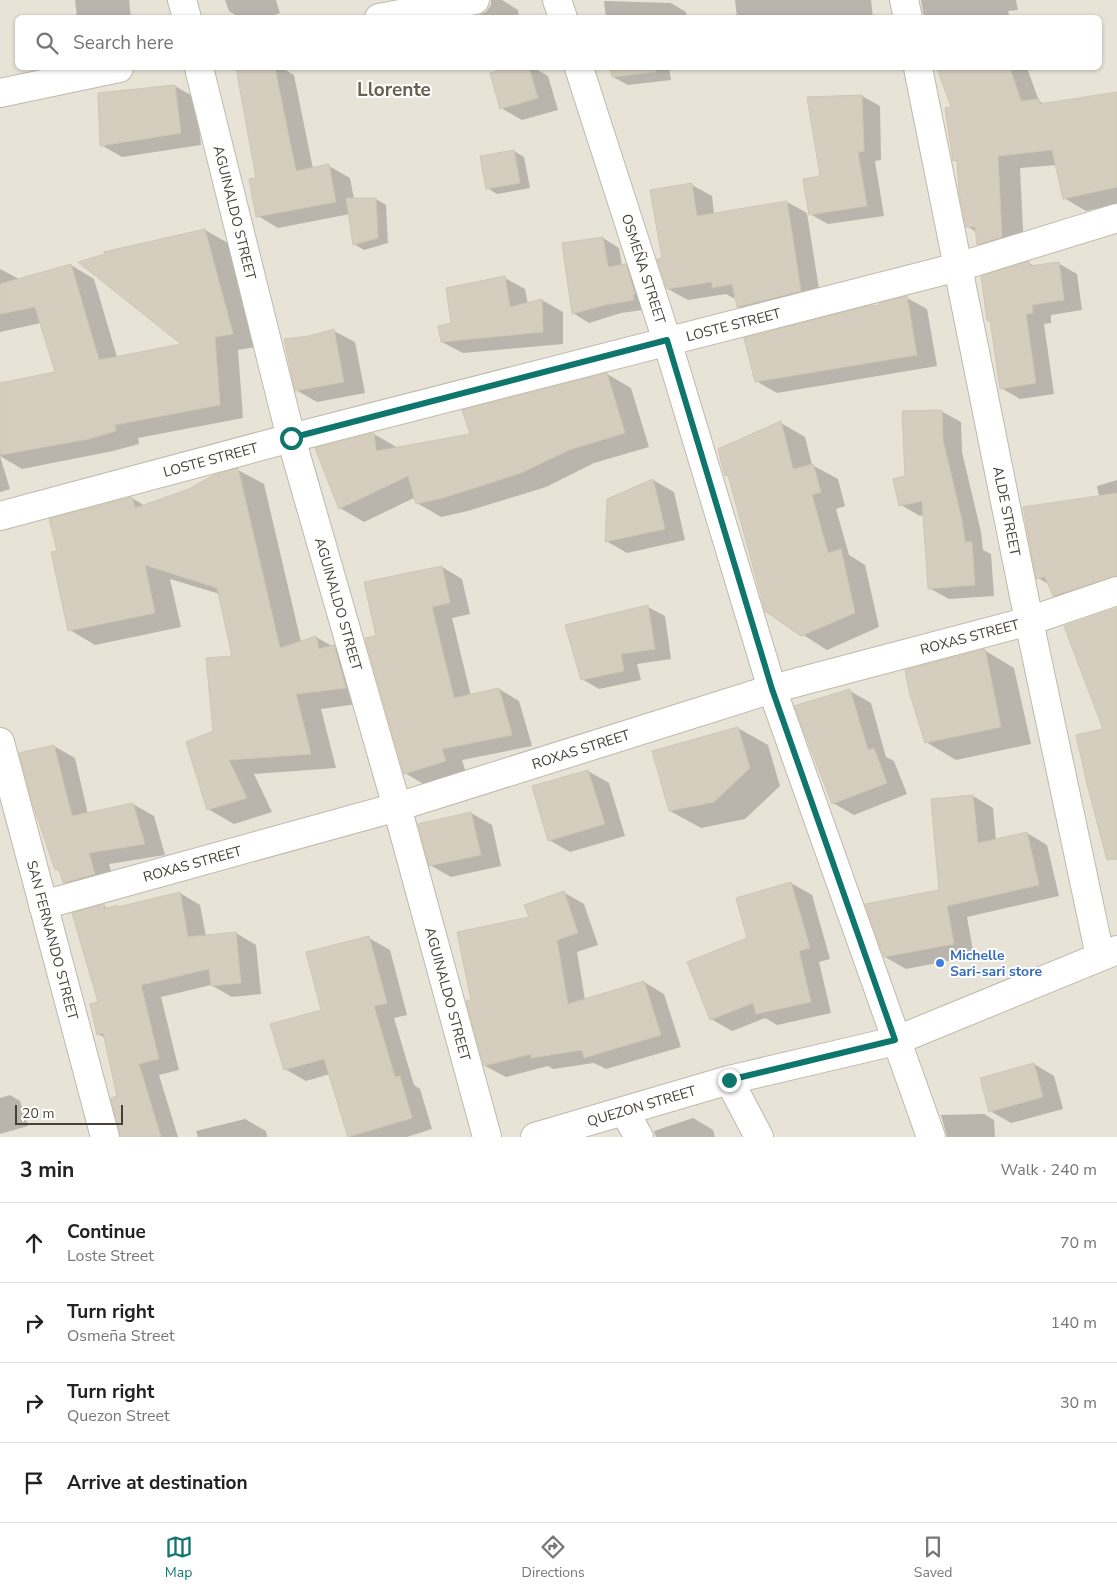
<!DOCTYPE html>
<meta charset="utf-8">
<style>
body{margin:0;font-family:"Nunito Sans",sans-serif;background:#f6f6f6;color:#222}
.scale{position:absolute;left:15px;bottom:12px;width:108px;box-sizing:border-box;padding-left:5px;border:2px solid #474237;border-top:0;font-size:14px;line-height:18px;white-space:nowrap;color:#474237;-webkit-text-stroke:4px #fff;paint-order:stroke}
.stop{position:absolute;width:15px;height:15px;margin:-11px;border:4px solid #0f766e;border-radius:50%;background:#fff}
.stop.end{background:#0f766e;border-color:#fff;box-shadow:0 1px 5px #0008}
.list{margin:0;padding:0;list-style:none}
h2{display:flex;justify-content:space-between;align-items:center;height:65px;margin:0;padding:0 20px;font-size:21px}
h2 small{font-size:16px;font-weight:400;color:#767676}
.list li{display:grid;grid-template-columns:32px 1fr auto;gap:15px;align-items:center;box-sizing:border-box;height:80px;padding:0 20px;border-top:1px solid #e0e0e0}
.list b{display:block;font-size:19px;white-space:nowrap}
.list p{margin:0;font-size:16px;white-space:nowrap;color:#767676}
.list em{font-size:16px;font-style:normal;color:#767676}
.icon{flex:none;width:28px;height:28px;fill:none;stroke:currentColor;stroke-width:2;stroke-linecap:round;stroke-linejoin:round}
.map{position:relative;flex:none;width:1117px;height:1137px;overflow:hidden}
.search{position:absolute;background:#fff;box-shadow:0 1px 4px #0004;left:15px;right:15px;top:15px;height:55px;display:flex;align-items:center;gap:12px;box-sizing:border-box;padding:0 18px;border-radius:8px;color:#767676;font-size:19px}
.sheet{height:385px;background:#fff}
nav{display:flex;justify-content:space-around;align-items:center;box-sizing:border-box;height:70px;border-top:1px solid #e0e0e0;background:#fff;font-size:14px;color:#767676}
nav a{display:grid;justify-items:center;gap:2px}
nav .on{color:#0f766e}
.map>svg:first-child{display:block}
.residential{fill:#e8e3d7;fill-rule:evenodd}
.shadow{fill:#0003}
.building{fill:#d5cebe;stroke:#d0c6b1}
.lines{fill:none;stroke-linecap:round;stroke-linejoin:round}
.street-casing{stroke:#bfb9ab;stroke-width:30}
.street{stroke:#fff;stroke-width:28}
.route{stroke:#0f766e;stroke-width:6}
.shop-dot{fill:#3f7fe0;stroke:#fff;stroke-width:2}
.labels{text-anchor:middle;stroke-width:4;stroke-linejoin:round;paint-order:stroke}
.street-label{font-size:14px;fill:#474237;stroke:#fff}
.shop-label{font-size:14px;font-weight:bold;fill:#366cbe;stroke:#fff;text-anchor:start}
.district-label{font-size:19px;font-weight:bold;fill:#6a604e;stroke:#fff}
</style>
<div class="map">
<svg width="1117" height="1137" viewBox="0 0 1117 1137">
<rect width="100%" height="100%" fill="#f4f1e9"/>
<path class="residential" d="M 0,0 L 1117,0 L 1117,1137 L 0,1137 ZM 18,18 L 1100,18 L 1100,68 L 18,68 Z"/>
<g class="shadow">
<path d="M 75,0 L 129,0 L 131,18 L 77,18 Z"/>
<path d="M 225,0 L 276,0 L 280,13 L 267,18 L 240,18 L 229,11 Z"/>
<path d="M 491,0 L 502,0 L 518,10 L 519,18 L 473,18 L 486,12 L 491,5 Z"/>
<path d="M 735,0 L 871,0 L 873,18 L 737,18 Z"/>
<path d="M 921,0 L 1016,0 L 1018,10 L 1008,11 L 1010,18 L 924,18 Z"/>
<path d="M 604,1 L 671,3 L 686,12 L 687,18 L 606,18 Z"/>
<path d="M 248,68 L 282,68 L 294,75 L 313,169 L 329,166 L 350,178 L 354,199 L 376,199 L 386,205 L 388,243 L 364,250 L 354,244 L 350,214 L 278,228 L 258,216 L 258,179 L 237,69 Z"/>
<path d="M 515,68 L 534,68 L 548,76 L 558,110 L 522,120 L 501,108 L 492,74 Z"/>
<path d="M 612,68 L 669,68 L 671,80 L 628,85 L 613,77 Z"/>
<path d="M 938,68 L 1027,68 L 1039,101 L 1045,104 L 1117,93 L 1117,204 L 1086,211 L 1064,198 L 1057,165 L 1020,168 L 1024,250 L 1001,257 L 978,244 L 976,232 L 967,226 L 958,162 L 955,160 L 952,108 Z"/>
<path d="M 175,86 L 196,98 L 201,145 L 122,157 L 101,145 Z"/>
<path d="M 862,96 L 880,106 L 881,160 L 875,161 L 884,216 L 828,224 L 810,214 L 821,177 L 808,98 Z"/>
<path d="M 514,151 L 524,157 L 530,188 L 497,194 L 487,188 Z"/>
<path d="M 692,185 L 712,196 L 714,214 L 787,202 L 807,213 L 821,302 L 758,318 L 738,307 L 736,298 L 733,298 L 726,294 L 688,300 L 668,289 Z"/>
<path d="M 205,230 L 228,243 L 256,347 L 238,350 L 243,418 L 138,438 L 139,444 L 113,451 L 22,469 L 0,456 L 10,489 L 0,492 L 0,384 L 56,373 L 41,323 L 0,332 L 0,269 L 21,280 L 71,265 L 94,279 L 117,357 L 184,345 Z"/>
<path d="M 603,238 L 619,248 L 622,266 L 626,265 L 642,275 L 650,309 L 621,313 L 589,323 L 573,313 Z"/>
<path d="M 1029,263 L 1036,267 L 1058,263 L 1077,274 L 1082,310 L 1051,315 L 1051,323 L 1044,324 L 1054,394 L 1020,399 L 1001,388 L 992,322 L 988,320 Z"/>
<path d="M 505,278 L 525,289 L 528,304 L 542,300 L 563,312 L 563,344 L 463,353 L 442,342 L 453,324 Z"/>
<path d="M 907,298 L 927,309 L 937,366 L 777,393 L 756,381 L 881,306 Z"/>
<path d="M 334,331 L 355,342 L 365,393 L 317,402 L 296,390 L 309,338 Z"/>
<path d="M 607,374 L 631,388 L 649,447 L 594,463 L 546,487 L 468,511 L 441,517 L 417,503 L 416,497 L 364,522 L 340,508 L 317,449 L 374,434 L 398,448 L 472,435 Z"/>
<path d="M 941,411 L 961,422 L 962,452 L 981,532 L 983,550 L 991,554 L 994,596 L 949,599 L 929,588 L 925,515 L 920,516 L 901,505 L 906,477 Z"/>
<path d="M 781,423 L 805,437 L 812,465 L 838,479 L 845,506 L 836,509 L 849,555 L 865,565 L 879,627 L 827,650 L 767,612 L 755,573 L 730,477 L 726,475 Z"/>
<path d="M 238,470 L 264,484 L 301,642 L 316,637 L 360,662 L 372,702 L 321,709 L 336,768 L 254,774 L 272,812 L 234,824 L 208,809 L 214,732 L 234,657 L 220,594 L 170,579 L 181,627 L 95,645 L 70,630 L 59,552 L 132,498 L 145,506 L 190,490 Z"/>
<path d="M 653,480 L 674,492 L 685,540 L 627,553 L 606,541 L 608,500 Z"/>
<path d="M 1117,480 L 1117,598 L 1079,610 L 1054,596 L 1050,585 L 1038,578 L 1099,496 L 1097,486 Z"/>
<path d="M 442,567 L 462,579 L 470,614 L 452,618 L 471,696 L 499,689 L 519,701 L 532,746 L 462,760 L 466,773 L 425,785 L 405,773 L 377,637 Z"/>
<path d="M 648,607 L 665,616 L 671,659 L 637,664 L 641,680 L 599,689 L 582,679 Z"/>
<path d="M 984,650 L 1014,668 L 1031,744 L 956,760 L 926,742 Z"/>
<path d="M 850,691 L 871,703 L 886,757 L 894,761 L 907,794 L 854,815 L 833,803 Z"/>
<path d="M 738,728 L 768,745 L 780,786 L 745,819 L 701,828 L 670,811 Z"/>
<path d="M 54,746 L 75,758 L 88,814 L 133,804 L 154,816 L 165,855 L 109,864 L 115,886 L 84,894 L 64,882 L 61,872 L 56,869 Z"/>
<path d="M 588,771 L 609,783 L 625,836 L 570,852 L 549,840 Z"/>
<path d="M 973,796 L 993,808 L 996,840 L 1027,833 L 1047,845 L 1059,896 L 967,917 L 974,956 L 906,969 L 885,957 L 941,891 Z"/>
<path d="M 471,813 L 492,825 L 501,866 L 451,877 L 430,865 Z"/>
<path d="M 791,883 L 812,895 L 830,959 L 819,962 L 831,1013 L 777,1025 L 765,1018 L 732,1031 L 711,1019 L 749,939 Z"/>
<path d="M 563,892 L 584,904 L 598,945 L 577,952 L 585,1000 L 644,982 L 664,994 L 681,1047 L 606,1069 L 594,1063 L 553,1069 L 548,1066 L 506,1077 L 485,1066 L 472,1001 L 530,918 Z"/>
<path d="M 180,893 L 200,905 L 206,936 L 236,933 L 256,945 L 261,994 L 232,997 L 211,985 L 161,997 L 179,1070 L 159,1075 L 178,1137 L 121,1137 L 119,1097 L 105,1038 L 98,1034 L 104,906 L 109,909 L 119,908 Z"/>
<path d="M 369,938 L 390,950 L 407,1015 L 394,1018 L 414,1085 L 420,1089 L 432,1129 L 407,1137 L 351,1137 L 330,1074 L 306,1081 L 285,1069 Z"/>
<path d="M 1034,1064 L 1054,1076 L 1063,1109 L 1011,1123 L 990,1111 Z"/>
<path d="M 10,1095 L 20,1101 L 28,1126 L 0,1134 L 0,1098 Z"/>
<path d="M 984,1114 L 994,1120 L 995,1137 L 947,1137 L 941,1115 Z"/>
<path d="M 693,1118 L 713,1130 L 715,1137 L 656,1137 L 654,1131 Z"/>
<path d="M 245,1119 L 266,1131 L 267,1137 L 198,1137 L 196,1131 Z"/>
</g>
<g class="building">
<path d="M 236,68 L 275,68 L 296,171 L 329,164 L 336,202 L 256,217 L 249,179 L 256,178 Z"/>
<path d="M 510,68 L 529,68 L 538,98 L 500,109 L 490,73 Z"/>
<path d="M 610,68 L 655,68 L 656,72 L 612,77 Z"/>
<path d="M 937,68 L 1010,68 L 1021,101 L 1039,99 L 1040,104 L 1117,92 L 1117,187 L 1063,199 L 1052,150 L 998,156 L 1002,237 L 977,245 L 975,227 L 966,227 L 959,192 L 957,160 L 953,161 L 945,108 L 951,107 Z"/>
<path d="M 175,85 L 181,133 L 100,146 L 98,93 Z"/>
<path d="M 862,95 L 864,151 L 858,152 L 867,206 L 809,215 L 803,179 L 820,176 L 807,97 Z"/>
<path d="M 514,150 L 520,183 L 486,189 L 480,156 Z"/>
<path d="M 692,183 L 697,216 L 787,201 L 801,291 L 737,307 L 732,284 L 712,288 L 712,282 L 667,289 L 657,259 L 662,258 L 650,190 Z"/>
<path d="M 346,198 L 376,198 L 378,238 L 353,245 Z"/>
<path d="M 205,229 L 233,334 L 215,337 L 220,405 L 115,425 L 116,431 L 89,439 L 0,455 L 0,383 L 55,372 L 35,307 L 0,314 L 0,284 L 71,264 L 99,360 L 181,344 L 78,262 L 105,254 L 104,252 Z"/>
<path d="M 603,237 L 608,267 L 626,264 L 635,294 L 633,295 L 634,300 L 605,305 L 572,314 L 562,243 Z"/>
<path d="M 1029,261 L 1030,266 L 1059,262 L 1064,300 L 1032,305 L 1033,313 L 1026,314 L 1036,383 L 1000,389 L 990,320 L 987,321 L 981,276 Z"/>
<path d="M 505,276 L 510,307 L 542,299 L 543,332 L 441,342 L 438,326 L 451,323 L 446,288 Z"/>
<path d="M 907,296 L 917,355 L 755,382 L 744,338 L 867,306 L 880,305 L 879,303 Z"/>
<path d="M 334,329 L 344,382 L 295,391 L 284,339 L 309,336 Z"/>
<path d="M 607,373 L 625,433 L 569,450 L 521,473 L 443,498 L 416,504 L 408,476 L 339,509 L 315,448 L 374,433 L 376,451 L 470,434 L 462,410 Z"/>
<path d="M 942,410 L 943,440 L 962,520 L 965,542 L 972,542 L 975,585 L 928,589 L 922,501 L 899,506 L 893,479 L 905,476 L 902,411 Z"/>
<path d="M 781,421 L 793,469 L 813,464 L 821,492 L 812,495 L 828,553 L 841,549 L 855,613 L 801,636 L 765,611 L 728,475 L 725,476 L 718,449 Z"/>
<path d="M 238,468 L 280,648 L 316,636 L 319,649 L 334,645 L 346,688 L 296,694 L 311,754 L 229,760 L 247,798 L 207,810 L 186,742 L 213,731 L 206,658 L 232,656 L 217,588 L 145,565 L 155,613 L 68,631 L 51,552 L 57,551 L 49,519 L 132,497 L 135,508 L 189,489 L 214,475 Z"/>
<path d="M 653,479 L 665,529 L 605,542 L 607,499 Z"/>
<path d="M 1117,493 L 1117,576 L 1053,596 L 1045,577 L 1036,579 L 1023,507 Z"/>
<path d="M 442,566 L 450,603 L 432,607 L 454,698 L 499,688 L 512,735 L 442,749 L 446,761 L 404,774 L 365,638 L 376,636 L 364,582 Z"/>
<path d="M 648,605 L 655,649 L 621,654 L 624,671 L 581,680 L 565,625 Z"/>
<path d="M 1117,608 L 1117,859 L 1107,860 L 1087,784 L 1076,735 L 1103,729 L 1064,626 Z"/>
<path d="M 985,649 L 1001,727 L 925,743 L 909,691 L 905,670 Z"/>
<path d="M 850,689 L 868,750 L 874,748 L 887,783 L 832,804 L 794,706 Z"/>
<path d="M 738,727 L 750,768 L 714,802 L 669,811 L 652,751 Z"/>
<path d="M 54,745 L 72,816 L 133,803 L 145,844 L 89,853 L 95,874 L 63,883 L 59,869 L 55,870 L 33,805 L 19,753 Z"/>
<path d="M 588,770 L 605,824 L 548,841 L 532,786 Z"/>
<path d="M 973,795 L 978,843 L 1027,832 L 1039,885 L 947,906 L 954,944 L 884,957 L 865,904 L 939,890 L 931,799 Z"/>
<path d="M 471,812 L 481,855 L 429,866 L 418,824 Z"/>
<path d="M 791,882 L 810,948 L 799,951 L 811,1002 L 756,1014 L 753,1003 L 710,1020 L 687,962 L 747,938 L 736,898 Z"/>
<path d="M 564,891 L 578,933 L 557,940 L 568,1004 L 644,981 L 661,1035 L 584,1058 L 582,1050 L 531,1058 L 531,1054 L 484,1066 L 466,1001 L 471,1000 L 457,932 L 529,917 L 524,905 Z"/>
<path d="M 180,892 L 188,937 L 236,932 L 241,983 L 211,986 L 209,969 L 141,985 L 159,1059 L 139,1064 L 161,1137 L 120,1137 L 111,1098 L 117,1096 L 103,1033 L 97,1035 L 90,1004 L 98,1002 L 72,913 L 104,904 L 105,909 L 117,905 L 118,907 Z"/>
<path d="M 369,936 L 387,1003 L 374,1006 L 395,1077 L 400,1076 L 412,1118 L 348,1137 L 324,1059 L 284,1070 L 270,1024 L 321,1010 L 306,952 Z"/>
<path d="M 1034,1063 L 1043,1097 L 989,1112 L 980,1078 Z"/>
</g>
<g class="lines">
<g class="street-casing">
<g id="street">
<path d="M 182,0 L 187,18"/>
<path d="M 557,0 L 563,18"/>
<path d="M 904,0 L 908,18"/>
<path d="M 379,18 L 475,0"/>
<path id="s1" d="M 199,68 L 291,438 L 397,807 L 487,1137"/>
<path id="s2" d="M 579,68 L 667,341 L 772,689 L 931,1137"/>
<path id="s3" d="M 918,68 L 1029,621 L 1100,956"/>
<path d="M 0,93 L 119,68"/>
<path id="s4" d="M 0,516 L 291,438 L 958,267 L 1117,218"/>
<path id="s5" d="M 0,742 L 105,1137"/>
<path id="s6" d="M 43,905 L 397,807 L 772,689 L 1029,621 L 1117,591"/>
<path d="M 729,1080 L 759,1137"/>
<path d="M 624,1111 L 639,1137"/>
<path id="s7" d="M 535,1137 L 729,1080 L 895,1041 L 1117,950"/>
</g>
</g>
<use href="#street" class="street"/>
</g>
<g class="lines">
<path class="route" d="M 291,438 L 667,340 L 772,689 L 895,1040 L 729,1080"/>
</g>
<circle class="shop-dot" cx="940" cy="963" r="5"/>
<g class="labels">
<g class="street-label">
<text dy="5" stroke="none"><textPath href="#s1" startOffset="149">AGUINALDO STREET</textPath></text>
<text dy="5" stroke="none"><textPath href="#s2" startOffset="211">OSMEÑA STREET</textPath></text>
<text dy="5" stroke="none"><textPath href="#s4" startOffset="758">LOSTE STREET</textPath></text>
<text dy="5" stroke="none"><textPath href="#s4" startOffset="218">LOSTE STREET</textPath></text>
<text dy="5" stroke="none"><textPath href="#s3" startOffset="452">ALDE STREET</textPath></text>
<text dy="5" stroke="none"><textPath href="#s1" startOffset="554">AGUINALDO STREET</textPath></text>
<text dy="5" stroke="none"><textPath href="#s6" startOffset="965">ROXAS STREET</textPath></text>
<text dy="5" stroke="none"><textPath href="#s6" startOffset="560">ROXAS STREET</textPath></text>
<text dy="5" stroke="none"><textPath href="#s6" startOffset="155">ROXAS STREET</textPath></text>
<text dy="5" stroke="none"><textPath href="#s5" startOffset="205">SAN FERNANDO STREET</textPath></text>
<text dy="5" stroke="none"><textPath href="#s1" startOffset="959">AGUINALDO STREET</textPath></text>
<text dy="5" stroke="none"><textPath href="#s7" startOffset="111">QUEZON STREET</textPath></text>
</g>
<g class="shop-label">
<text x="950" y="960">Michelle<tspan x="950" dy="16">Sari-sari store</tspan></text>
</g>
<g class="district-label">
<text x="394" y="96">Llorente</text>
</g>
</g>
</svg>
<div class="scale">20 m</div>
<div class="stop" style="left:291px;top:438px"></div>
<div class="stop end" style="left:729px;top:1080px"></div>
<div class="search"><svg class="icon" aria-label="search" viewBox="0 0 24 24"><circle cx="10" cy="10" r="6"/><path d="M15 15l6 6"/></svg>Search here</div>
</div>
<section class="sheet">
<h2>3 min<small>Walk · 240 m</small></h2>
<ul class="list">
<li><svg class="icon" aria-label="ahead" viewBox="0 0 24 24"><path d="M12 20V5M6 11l6-6 6 6"/></svg><div><b>Continue</b><p>Loste Street</p></div><em>70 m</em></li>
<li><svg class="icon" aria-label="right" viewBox="0 0 24 24"><path d="M7 20v-9h11M14 6l5 5-5 5"/></svg><div><b>Turn right</b><p>Osmeña Street</p></div><em>140 m</em></li>
<li><svg class="icon" aria-label="right" viewBox="0 0 24 24"><path d="M7 20v-9h11M14 6l5 5-5 5"/></svg><div><b>Turn right</b><p>Quezon Street</p></div><em>30 m</em></li>
<li><svg class="icon" aria-label="arrive" viewBox="0 0 24 24"><path d="M6 21V4h12l-3 4 3 4H6"/></svg><div><b>Arrive at destination</b></div></li>
</ul>
</section>
<nav>
<a class="on"><svg class="icon" aria-label="map" viewBox="0 0 24 24"><path d="M3 6l6-2 6 2 6-2v14l-6 2-6-2-6 2zM9 4v14M15 6v14"/></svg>Map</a>
<a><svg class="icon" aria-label="directions" viewBox="0 0 24 24"><path d="M12 3l9 9-9 9-9-9zM9 14v-3h6M13 9l2 2-2 2"/></svg>Directions</a>
<a><svg class="icon" aria-label="saved" viewBox="0 0 24 24"><path d="M7 4h10v16l-5-4-5 4z"/></svg>Saved</a>
</nav>
